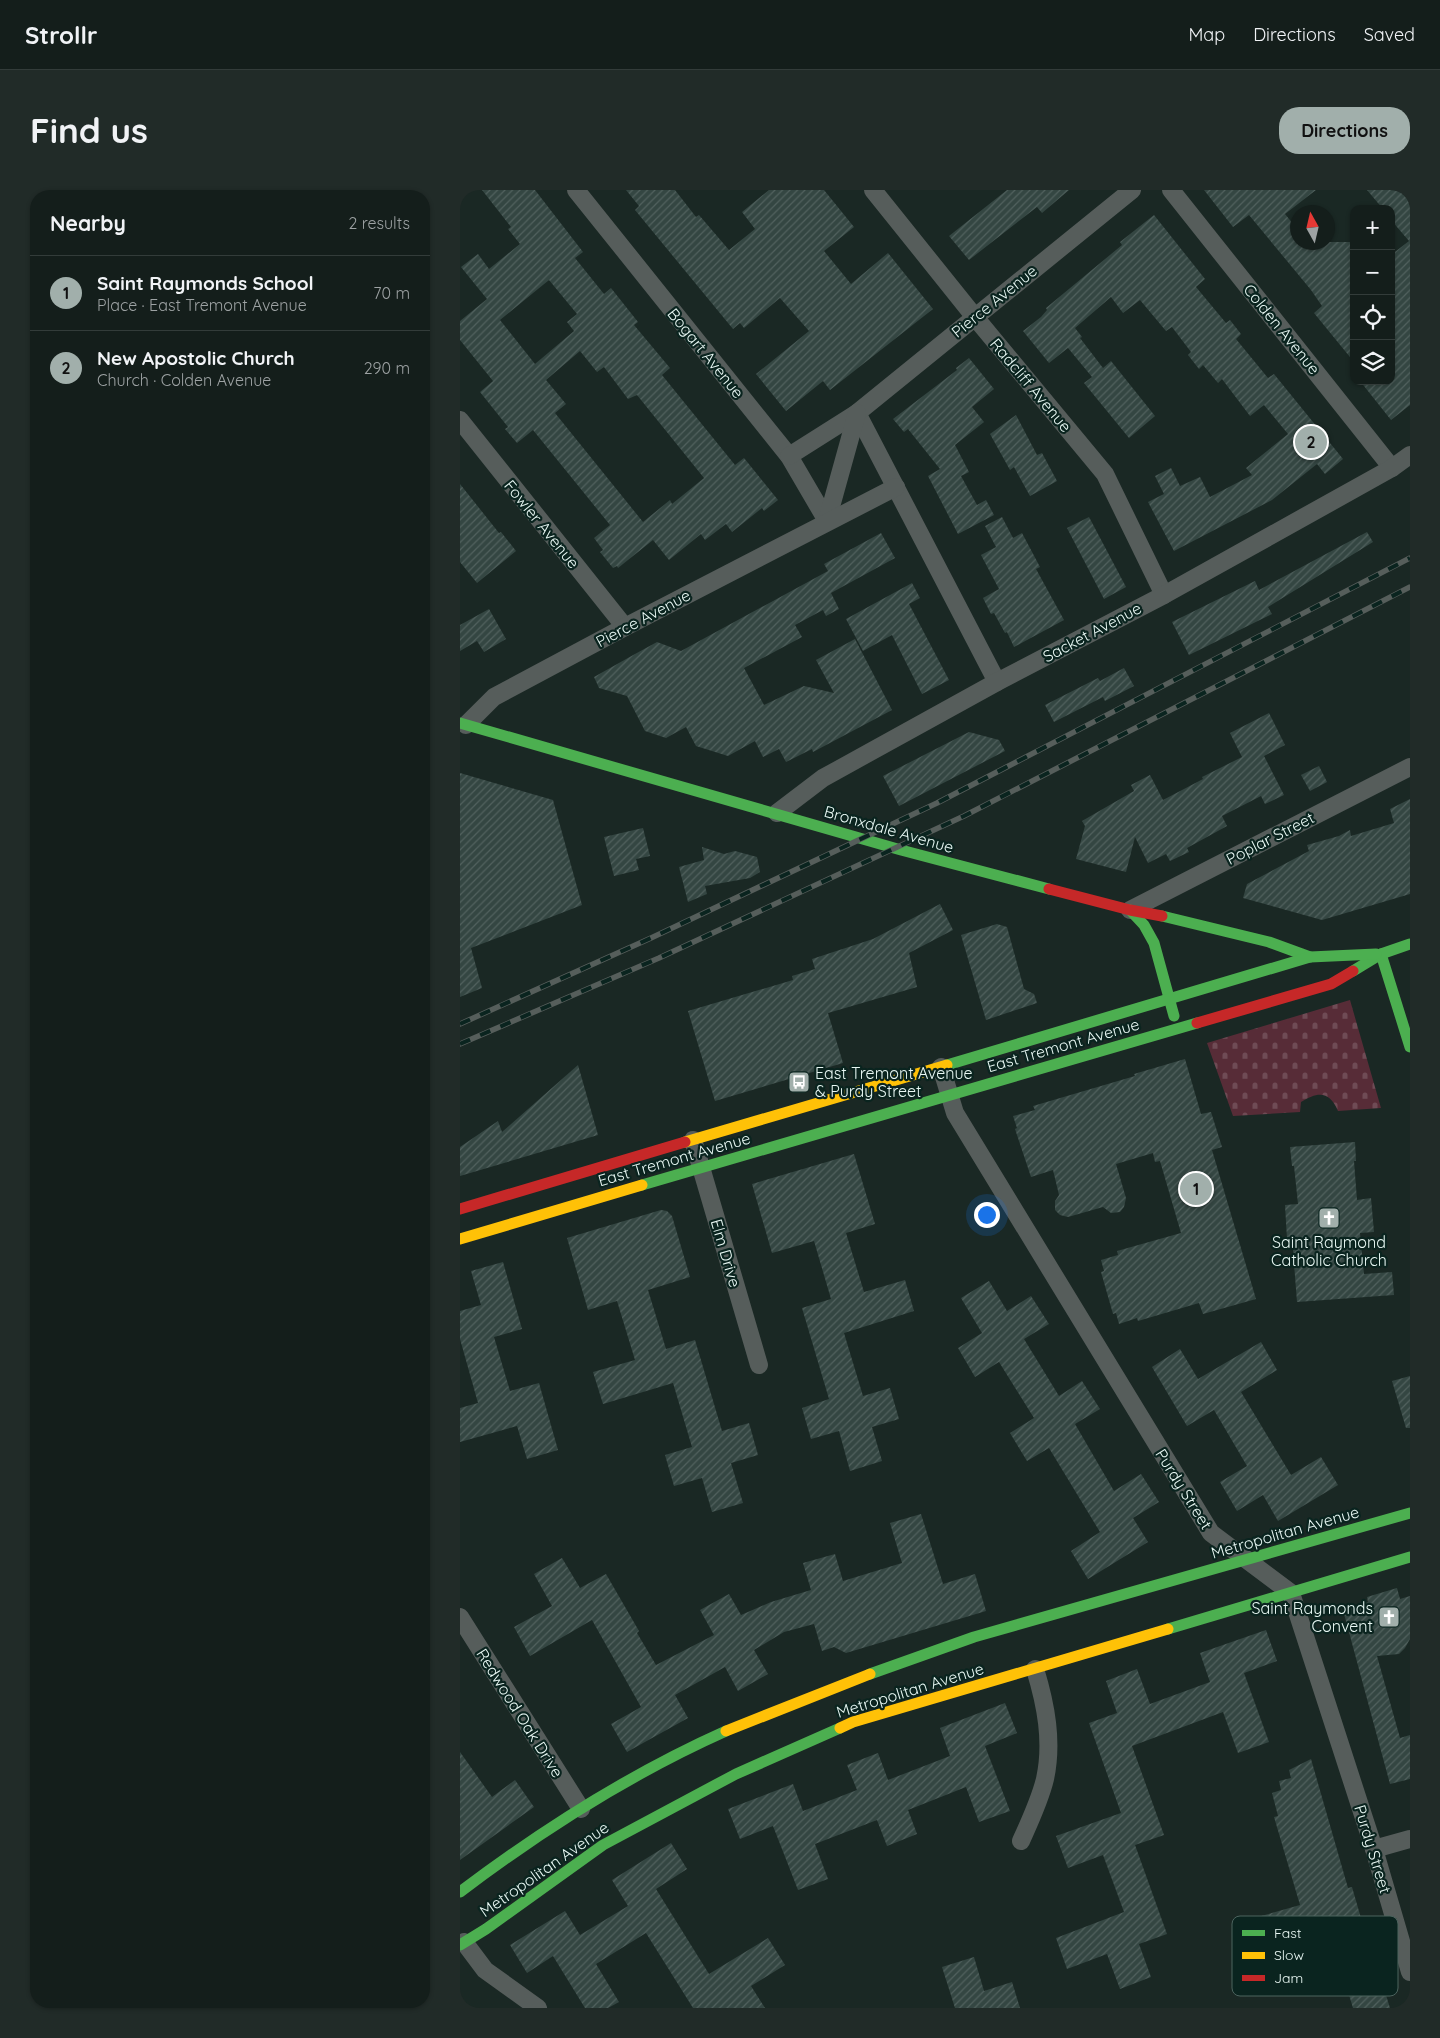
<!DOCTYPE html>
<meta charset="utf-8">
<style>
body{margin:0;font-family:Quicksand,sans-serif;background:#212b28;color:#f1f3f6}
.controls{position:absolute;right:15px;top:15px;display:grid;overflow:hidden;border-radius:10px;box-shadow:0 1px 4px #0004}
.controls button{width:45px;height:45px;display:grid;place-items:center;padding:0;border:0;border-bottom:1px solid #333c3a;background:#141e1b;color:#f1f3f6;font:25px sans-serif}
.compass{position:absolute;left:830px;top:15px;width:45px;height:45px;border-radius:50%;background:#141e1b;box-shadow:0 1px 4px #0004;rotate:352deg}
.you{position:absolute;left:526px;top:1024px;width:18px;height:18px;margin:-12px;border:4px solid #fff;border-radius:50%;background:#1a73e8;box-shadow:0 0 0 8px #1a73e833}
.badge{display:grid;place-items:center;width:32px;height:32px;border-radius:50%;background:#a1afab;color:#111;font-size:16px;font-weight:700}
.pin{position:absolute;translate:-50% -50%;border:2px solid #fff;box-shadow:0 1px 5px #0006}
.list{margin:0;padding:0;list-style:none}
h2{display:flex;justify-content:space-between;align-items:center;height:65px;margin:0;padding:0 20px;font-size:21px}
h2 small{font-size:16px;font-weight:400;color:#9da2a3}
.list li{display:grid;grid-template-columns:32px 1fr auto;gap:15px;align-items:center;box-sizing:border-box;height:75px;padding:0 20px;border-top:1px solid #333c3a}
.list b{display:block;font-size:19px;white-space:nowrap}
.list p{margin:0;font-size:16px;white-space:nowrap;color:#9da2a3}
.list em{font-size:16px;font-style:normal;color:#9da2a3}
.icon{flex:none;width:28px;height:28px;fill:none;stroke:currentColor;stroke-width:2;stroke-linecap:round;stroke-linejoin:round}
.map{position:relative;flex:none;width:950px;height:1818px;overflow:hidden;border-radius:20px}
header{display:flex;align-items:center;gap:30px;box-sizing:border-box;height:70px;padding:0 25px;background:#141e1b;border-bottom:1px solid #333c3a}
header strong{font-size:24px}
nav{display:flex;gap:28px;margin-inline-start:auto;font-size:18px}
.intro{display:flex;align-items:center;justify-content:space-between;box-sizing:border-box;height:120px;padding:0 30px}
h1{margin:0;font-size:35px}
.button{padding:12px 22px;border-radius:20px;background:#a1afab;color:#111;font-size:18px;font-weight:700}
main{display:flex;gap:30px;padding:0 30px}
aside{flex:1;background:#141e1b;border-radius:20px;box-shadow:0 1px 4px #0004}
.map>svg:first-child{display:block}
.cemetery{fill:url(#cemetery-stones)}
.building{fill:url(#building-hatch);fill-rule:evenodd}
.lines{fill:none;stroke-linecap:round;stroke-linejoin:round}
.street{stroke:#565d5b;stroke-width:18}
.fast{stroke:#4caf50;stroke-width:11}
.slow{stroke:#ffc107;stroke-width:11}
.jam{stroke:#c62828;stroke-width:11}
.rail-casing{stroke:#565e5b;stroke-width:5.5}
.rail{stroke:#0a241f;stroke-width:4;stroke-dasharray:11;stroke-linecap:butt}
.labels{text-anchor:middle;stroke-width:4.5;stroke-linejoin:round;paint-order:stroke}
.street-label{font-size:16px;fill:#e9f8f4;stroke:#0a241f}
.poi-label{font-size:16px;fill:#e9f8f4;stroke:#0a241f;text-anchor:start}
.key{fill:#0a241f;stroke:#4d645f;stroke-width:1}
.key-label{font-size:14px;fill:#e9f8f4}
</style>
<header>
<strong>Strollr</strong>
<nav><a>Map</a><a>Directions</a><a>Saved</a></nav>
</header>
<div class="intro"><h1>Find us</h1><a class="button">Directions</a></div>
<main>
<aside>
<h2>Nearby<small>2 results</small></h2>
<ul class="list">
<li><span class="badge">1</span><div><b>Saint Raymonds School</b><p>Place · East Tremont Avenue</p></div><em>70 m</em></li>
<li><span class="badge">2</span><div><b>New Apostolic Church</b><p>Church · Colden Avenue</p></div><em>290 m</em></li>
</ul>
</aside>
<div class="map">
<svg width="950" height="1818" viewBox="0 0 950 1818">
<defs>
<pattern id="cemetery-stones" width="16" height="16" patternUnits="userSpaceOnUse" patternTransform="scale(1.25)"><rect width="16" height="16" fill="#572c37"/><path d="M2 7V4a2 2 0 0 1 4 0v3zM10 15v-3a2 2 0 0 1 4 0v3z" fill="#6f4b55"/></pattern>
<pattern id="building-hatch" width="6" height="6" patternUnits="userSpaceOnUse" patternTransform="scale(1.25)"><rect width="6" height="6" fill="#344642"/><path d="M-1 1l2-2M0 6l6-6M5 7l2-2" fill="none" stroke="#51615e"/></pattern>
</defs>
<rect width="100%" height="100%" fill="#1a2824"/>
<path class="cemetery" d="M 890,810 L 921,918 L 878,921 C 870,901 858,901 841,912 L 840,922 L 773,926 L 747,853 Z"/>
<g class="building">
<path d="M 22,0 L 75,0 L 123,62 L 115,68 L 144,104 L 151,98 L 178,132 L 174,135 L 210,178 L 202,185 L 275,275 L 284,268 L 318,310 L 304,321 L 302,318 L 272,342 L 266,334 L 245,350 L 241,344 L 209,370 L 193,350 L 158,378 L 157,376 L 153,378 L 140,362 L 143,360 L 134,348 L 150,335 L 73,240 L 57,253 L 45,239 L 48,237 L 20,202 L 33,191 L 0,150 L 0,131 L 27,109 L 1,77 L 18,64 L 29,79 L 60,54 L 48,39 L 51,37 ZM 89,90 L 117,124 L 107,132 L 114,141 L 75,174 L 40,130 ZM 120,161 L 137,182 L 144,177 L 168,209 L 177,205 L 244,288 L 212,314 L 210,310 L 183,332 L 95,223 L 106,214 L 86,190 Z"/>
<path d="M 166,0 L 215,0 L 236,27 L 239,25 L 269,60 L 295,39 L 282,22 L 309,0 L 364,0 L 394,37 L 364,61 L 391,94 L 428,63 L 473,119 L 370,200 L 363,191 L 326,221 L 296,184 L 349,141 L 320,108 L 284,138 L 280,133 L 273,139 L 175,20 L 179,16 Z"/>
<path d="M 547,0 L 609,0 L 582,23 L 577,17 L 509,70 L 489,46 Z"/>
<path d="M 744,0 L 856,0 L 825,24 L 838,40 L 838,52 L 894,52 L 894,172 L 854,123 L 862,116 L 851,100 L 789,25 L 773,37 Z"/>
<path d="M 907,0 L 950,0 L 950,215 L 931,230 L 900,191 L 931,191 L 931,65 L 949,51 L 931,30 L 931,19 L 923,19 Z"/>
<path d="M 694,25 L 745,89 L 736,97 L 766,133 L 770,130 L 781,144 L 776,149 L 808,188 L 814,184 L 883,269 L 865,284 L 857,274 L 812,310 L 714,361 L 688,312 L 704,304 L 695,286 L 711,278 L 720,296 L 740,287 L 750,307 L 792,285 L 786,278 L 828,244 L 804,215 L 790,226 L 762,189 L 758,193 L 743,175 L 739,179 L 728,165 L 731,162 L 712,137 L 706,141 L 680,110 L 663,123 L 651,107 L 615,138 L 622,147 L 620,148 L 643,178 L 651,171 L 695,226 L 669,248 L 624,193 L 632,187 L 608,158 L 589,173 L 563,141 L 581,127 L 587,120 L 586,118 L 662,55 L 660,52 Z"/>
<path d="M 509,168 L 534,199 L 512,217 L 524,232 L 495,255 L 509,282 L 501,286 L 517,315 L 526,310 L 534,325 L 498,344 L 468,286 L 480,279 L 448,239 L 444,242 L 433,229 L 497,180 L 496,178 Z"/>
<path d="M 556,225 L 577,265 L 582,263 L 597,291 L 570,306 L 554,277 L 550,280 L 530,244 Z"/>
<path d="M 0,294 L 39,343 L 41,342 L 56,361 L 17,393 L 0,372 Z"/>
<path d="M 542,327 L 553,348 L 562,343 L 580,377 L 576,379 L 604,430 L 554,457 L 547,442 L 545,443 L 534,423 L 531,424 L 523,408 L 539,399 L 521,365 L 536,357 L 525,336 Z"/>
<path d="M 629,327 L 666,397 L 644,409 L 607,338 Z"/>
<path d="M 907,342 L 913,352 L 808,417 L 812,424 L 729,465 L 712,432 L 795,391 L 799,400 Z"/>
<path d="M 421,343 L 435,368 L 371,403 L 379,419 L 366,426 L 363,420 L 335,435 L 342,447 L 284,478 L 304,515 L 344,496 L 374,503 L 356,470 L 395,449 L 432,520 L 353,562 L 352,559 L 326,572 L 319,559 L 303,567 L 295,551 L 268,566 L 236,556 L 226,537 L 206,548 L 185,541 L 167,506 L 139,498 L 134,487 L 175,464 L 197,452 L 221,461 L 368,381 L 364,374 Z"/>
<path d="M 452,393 L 460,408 L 449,414 L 489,490 L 462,504 L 432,445 L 403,461 L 386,429 Z"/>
<path d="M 29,419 L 46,449 L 24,462 L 17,451 L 0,461 L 0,435 Z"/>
<path d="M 664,478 L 674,496 L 645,511 L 643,507 L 594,532 L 585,515 L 638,488 L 640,491 Z"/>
<path d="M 809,523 L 825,555 L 804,566 L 824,605 L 805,614 L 801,606 L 762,626 L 767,636 L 727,658 L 729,662 L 710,671 L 706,664 L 688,673 L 675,647 L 666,682 L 616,669 L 625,636 L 622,631 L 674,601 L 671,595 L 690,585 L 703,610 L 743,589 L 742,587 L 782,567 L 770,543 Z"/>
<path d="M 509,542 L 539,550 L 545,561 L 439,616 L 423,586 Z"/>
<path d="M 859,576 L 867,592 L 850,601 L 841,585 Z"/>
<path d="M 0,583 L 93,610 L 122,715 L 11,758 L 22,798 L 0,807 Z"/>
<path d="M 950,609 L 950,704 L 862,730 L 783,708 L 787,694 L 849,661 L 847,655 L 879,646 L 890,640 L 891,646 L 934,633 L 930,619 Z"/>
<path d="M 183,638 L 190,666 L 176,669 L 179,680 L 154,686 L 144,647 Z"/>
<path d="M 242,657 L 264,664 L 275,661 L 297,667 L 300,682 L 290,688 L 245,696 L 247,704 L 228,712 L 219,677 L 244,670 Z"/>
<path d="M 480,714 L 493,740 L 449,763 L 457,797 L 368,823 L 383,873 L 255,911 L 228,821 L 333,790 L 332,786 L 355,779 L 352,769 L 413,749 Z"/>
<path d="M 537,734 L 547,737 L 564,799 L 574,804 L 577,813 L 526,830 L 501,745 Z"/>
<path d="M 725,869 L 741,924 L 751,922 L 762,957 L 752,960 L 796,1109 L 743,1124 L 739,1113 L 678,1131 L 677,1128 L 659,1134 L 656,1123 L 653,1124 L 641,1082 L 644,1081 L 641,1070 L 658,1065 L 657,1061 L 721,1043 L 700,971 L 695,972 L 693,963 L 656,974 L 666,1008 L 664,1017 L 660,1022 L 651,1023 L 643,1017 L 608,1027 L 600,1025 L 595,1020 L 595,1011 L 599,1005 L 593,980 L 571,987 L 555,939 L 557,938 L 553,926 L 575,920 L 573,916 L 675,886 L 674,884 Z"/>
<path d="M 118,875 L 138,945 L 0,986 L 0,957 L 38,931 L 42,942 Z"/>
<path d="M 895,952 L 896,971 L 894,971 L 897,1010 L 911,1008 L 914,1042 L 900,1043 L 904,1084 L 932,1082 L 934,1105 L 837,1112 L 832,1048 L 827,1049 L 825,1015 L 838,1014 L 834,976 L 832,976 L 830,957 Z"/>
<path d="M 394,964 L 415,1034 L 386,1043 L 404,1102 L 445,1090 L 454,1121 L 384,1143 L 403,1206 L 430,1198 L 439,1229 L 412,1237 L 422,1271 L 390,1281 L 379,1241 L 351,1249 L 342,1218 L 369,1209 L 342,1118 L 371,1109 L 354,1051 L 312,1063 L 292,994 Z"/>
<path d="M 201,1020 L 207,1021 L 212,1026 L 230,1087 L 188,1100 L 206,1159 L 235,1150 L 262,1241 L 289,1233 L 298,1265 L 271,1273 L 283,1313 L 252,1322 L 242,1288 L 214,1296 L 205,1265 L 232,1257 L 213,1193 L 143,1214 L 133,1182 L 175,1170 L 157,1111 L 128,1120 L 107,1048 Z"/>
<path d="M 43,1072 L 62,1139 L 34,1147 L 50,1201 L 79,1193 L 98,1260 L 67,1269 L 57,1236 L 0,1252 L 0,1218 L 18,1213 L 0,1149 L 0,1121 L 21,1115 L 11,1081 Z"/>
<path d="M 529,1091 L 547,1121 L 571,1106 L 589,1134 L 564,1149 L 599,1206 L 622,1191 L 640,1219 L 615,1234 L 654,1301 L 681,1284 L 699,1312 L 673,1328 L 688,1352 L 628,1389 L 611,1361 L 640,1342 L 589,1258 L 567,1271 L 550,1243 L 574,1228 L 539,1172 L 515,1187 L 498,1158 L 522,1143 L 501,1108 Z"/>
<path d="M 801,1152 L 817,1180 L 781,1202 L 831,1285 L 861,1267 L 878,1295 L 818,1331 L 803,1305 L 777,1321 L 760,1292 L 787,1276 L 754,1220 L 727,1236 L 692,1177 L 720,1159 L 738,1189 Z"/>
<path d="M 950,1186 L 950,1238 L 946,1238 L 932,1191 Z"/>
<path d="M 461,1324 L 483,1394 L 515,1384 L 526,1421 L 386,1463 L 374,1457 L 362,1461 L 354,1434 L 324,1442 L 294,1460 L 308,1484 L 278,1501 L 265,1477 L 215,1505 L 228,1528 L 167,1562 L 151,1534 L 181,1517 L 132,1430 L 70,1466 L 54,1437 L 92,1416 L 74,1384 L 102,1368 L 120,1398 L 146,1384 L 179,1441 L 177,1443 L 196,1475 L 254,1445 L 240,1420 L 269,1404 L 281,1425 L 311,1412 L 351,1400 L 343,1373 L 375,1364 L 383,1391 L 442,1373 L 430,1333 Z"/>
<path d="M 937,1398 L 940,1409 L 950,1406 L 950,1449 L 945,1458 L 939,1464 L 917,1466 L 940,1548 L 950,1545 L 950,1589 L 930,1594 L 883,1420 L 908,1412 L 907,1407 Z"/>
<path d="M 806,1440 L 817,1471 L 784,1483 L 809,1552 L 778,1563 L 763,1522 L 672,1556 L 704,1645 L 675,1655 L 707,1744 L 679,1754 L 691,1787 L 660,1799 L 647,1764 L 607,1779 L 596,1748 L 664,1722 L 643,1665 L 608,1678 L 596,1646 L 661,1623 L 629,1533 L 657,1523 L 646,1491 L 677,1479 L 690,1514 L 750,1492 L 740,1463 Z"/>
<path d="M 545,1513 L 557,1543 L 525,1556 L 550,1621 L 519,1632 L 506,1597 L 448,1620 L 457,1644 L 427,1656 L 417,1630 L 355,1654 L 368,1689 L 338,1700 L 313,1636 L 280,1649 L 268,1619 L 333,1594 L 343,1621 L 397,1600 L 387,1575 L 418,1563 L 428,1590 L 490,1566 L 480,1538 Z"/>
<path d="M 0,1562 L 32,1607 L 55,1590 L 74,1617 L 0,1670 Z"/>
<path d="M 851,1569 L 888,1698 L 892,1697 L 918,1787 L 920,1786 L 930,1818 L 893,1818 L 886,1795 L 867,1800 L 857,1766 L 786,1786 L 773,1783 L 787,1730 L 840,1715 L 814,1627 L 818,1626 L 812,1603 L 821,1600 L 819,1591 L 831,1588 L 829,1580 Z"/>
<path d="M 211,1653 L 227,1679 L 196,1699 L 249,1784 L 308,1748 L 325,1775 L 291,1796 L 305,1818 L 233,1818 L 186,1743 L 136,1774 L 159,1812 L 148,1818 L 125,1818 L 93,1766 L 67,1783 L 50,1755 L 105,1721 L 120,1745 L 168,1716 L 152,1690 Z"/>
<path d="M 514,1767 L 524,1801 L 552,1792 L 560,1818 L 495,1818 L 482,1777 Z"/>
</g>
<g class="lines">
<g class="street">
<path d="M 116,0 L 329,266 L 367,331"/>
<path d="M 413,0 L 514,126 L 645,284 L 704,405"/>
<path d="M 711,0 L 932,278"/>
<path d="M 397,223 L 537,492"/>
<path d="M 0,230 L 165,437"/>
<path d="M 329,266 L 397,223 L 672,0"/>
<path d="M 367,331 L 397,223"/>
<path d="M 6,535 L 34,507 L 165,437 L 436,297"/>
<path d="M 317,623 L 363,588 L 537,492 L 704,405 L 932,278 L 950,265"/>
<path d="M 670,720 L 950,577"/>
<path d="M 481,877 L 495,923 L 751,1343 L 831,1403 L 914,1659 L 950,1782"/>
<path d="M 233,950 L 299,1175"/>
<path d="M 0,1427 L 121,1619"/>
<path d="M 561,1651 C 570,1631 580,1610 585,1589 C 593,1552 586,1515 575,1479"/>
<path d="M 914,1659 L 950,1649"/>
<path d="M 4,1752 L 25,1780 L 78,1818"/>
</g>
<g class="fast">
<path d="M 0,533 L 441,660 L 589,699"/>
<path d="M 670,720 L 684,735 L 694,753 L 714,826"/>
<path d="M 702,726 L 809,752 L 850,767"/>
<path d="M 921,764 L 950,857"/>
<path d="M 893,781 L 921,764 L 950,754"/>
<path d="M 487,875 L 850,767 L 916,764"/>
<path d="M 182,995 L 737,833"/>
<path d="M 708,1439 L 950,1367"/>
<path d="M 410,1484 L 514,1447 L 950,1323"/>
<path d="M 0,1702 C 82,1640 172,1583 266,1541"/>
<path d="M 0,1755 L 26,1739 L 143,1655 L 276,1584 L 380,1538"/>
</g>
<g class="slow">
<path d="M 225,952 L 487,875"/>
<path d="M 0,1049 L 182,995"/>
<path d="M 380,1538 L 393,1532 L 708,1439"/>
<path d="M 266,1541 L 410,1484"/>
</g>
<g class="jam">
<path d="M 589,699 L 670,720 L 702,726"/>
<path d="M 737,833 L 871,794 L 893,781"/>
<path d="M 0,1019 L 225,952"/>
</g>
<g class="rail-casing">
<g id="rail">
<path d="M 0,834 L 191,748 L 477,613 L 950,368"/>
<path d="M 0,854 L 199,768 L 504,626 L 950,397"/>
</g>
</g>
<use href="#rail" class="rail"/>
</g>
<defs>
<g id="bus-square" transform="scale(1.125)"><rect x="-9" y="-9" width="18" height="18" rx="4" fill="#a1afab" stroke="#0a241f"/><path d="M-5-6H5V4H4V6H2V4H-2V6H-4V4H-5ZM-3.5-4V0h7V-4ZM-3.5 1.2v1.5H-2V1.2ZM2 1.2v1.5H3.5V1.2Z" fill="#fff"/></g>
<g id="church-square" transform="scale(1.125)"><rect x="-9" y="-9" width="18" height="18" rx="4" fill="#a1afab" stroke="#0a241f"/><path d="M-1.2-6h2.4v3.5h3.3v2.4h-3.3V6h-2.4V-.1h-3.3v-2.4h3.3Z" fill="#fff"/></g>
</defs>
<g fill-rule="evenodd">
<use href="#bus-square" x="339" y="892"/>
<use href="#church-square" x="869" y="1028"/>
<use href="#church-square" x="929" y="1427"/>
</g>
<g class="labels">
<g class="street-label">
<text transform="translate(534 111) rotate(-39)" y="6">Pierce Avenue</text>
<text transform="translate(822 139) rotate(51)" y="6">Colden Avenue</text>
<text transform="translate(246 163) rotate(51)" y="6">Bogart Avenue</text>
<text transform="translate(571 195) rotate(50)" y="6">Radcliff Avenue</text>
<text transform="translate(82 334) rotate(51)" y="6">Fowler Avenue</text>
<text transform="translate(183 428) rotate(-28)" y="6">Pierce Avenue</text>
<text transform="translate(632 442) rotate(-28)" y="6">Sacket Avenue</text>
<text transform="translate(429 639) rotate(16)" y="6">Bronxdale Avenue</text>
<text transform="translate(810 648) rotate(-27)" y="6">Poplar Street</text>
<text transform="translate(603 855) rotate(-16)" y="6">East Tremont Avenue</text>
<text transform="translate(214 969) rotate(-16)" y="6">East Tremont Avenue</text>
<text transform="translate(266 1063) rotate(74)" y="6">Elm Drive</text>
<text transform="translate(724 1299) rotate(58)" y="6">Purdy Street</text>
<text transform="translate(825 1342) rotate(-16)" y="6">Metropolitan Avenue</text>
<text transform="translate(450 1500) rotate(-17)" y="6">Metropolitan Avenue</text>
<text transform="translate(60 1523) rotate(58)" y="6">Redwood Oak Drive</text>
<text transform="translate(913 1659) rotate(73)" y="6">Purdy Street</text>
<text transform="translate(84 1679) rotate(-35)" y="6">Metropolitan Avenue</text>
</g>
<g class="poi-label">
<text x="355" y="889">East Tremont Avenue<tspan x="355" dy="18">&amp; Purdy Street</tspan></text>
<text x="869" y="1058" text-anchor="middle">Saint Raymond<tspan x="869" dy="18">Catholic Church</tspan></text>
<text x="913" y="1424" text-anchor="end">Saint Raymonds<tspan x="913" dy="18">Convent</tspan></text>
</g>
</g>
<rect x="772" y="1726" width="166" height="80" rx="8" class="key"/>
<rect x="782" y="1740" width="23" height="6" fill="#4caf50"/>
<rect x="782" y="1762" width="23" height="7" fill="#ffc107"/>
<rect x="782" y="1785" width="23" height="6" fill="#c62828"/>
<g class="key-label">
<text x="814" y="1748">Fast</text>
<text x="814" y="1770">Slow</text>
<text x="814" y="1793">Jam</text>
</g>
</svg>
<div class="controls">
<button>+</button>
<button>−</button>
<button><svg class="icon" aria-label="locate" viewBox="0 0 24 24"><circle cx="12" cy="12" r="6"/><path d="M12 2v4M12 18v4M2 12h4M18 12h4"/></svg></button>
<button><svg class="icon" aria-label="layers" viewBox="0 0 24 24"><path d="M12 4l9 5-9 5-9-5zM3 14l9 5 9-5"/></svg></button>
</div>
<svg class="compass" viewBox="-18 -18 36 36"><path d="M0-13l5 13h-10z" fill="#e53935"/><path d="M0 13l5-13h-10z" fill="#9da2a3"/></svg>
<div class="you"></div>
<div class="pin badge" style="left:736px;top:999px">1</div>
<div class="pin badge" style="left:851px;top:252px">2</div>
</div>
</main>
